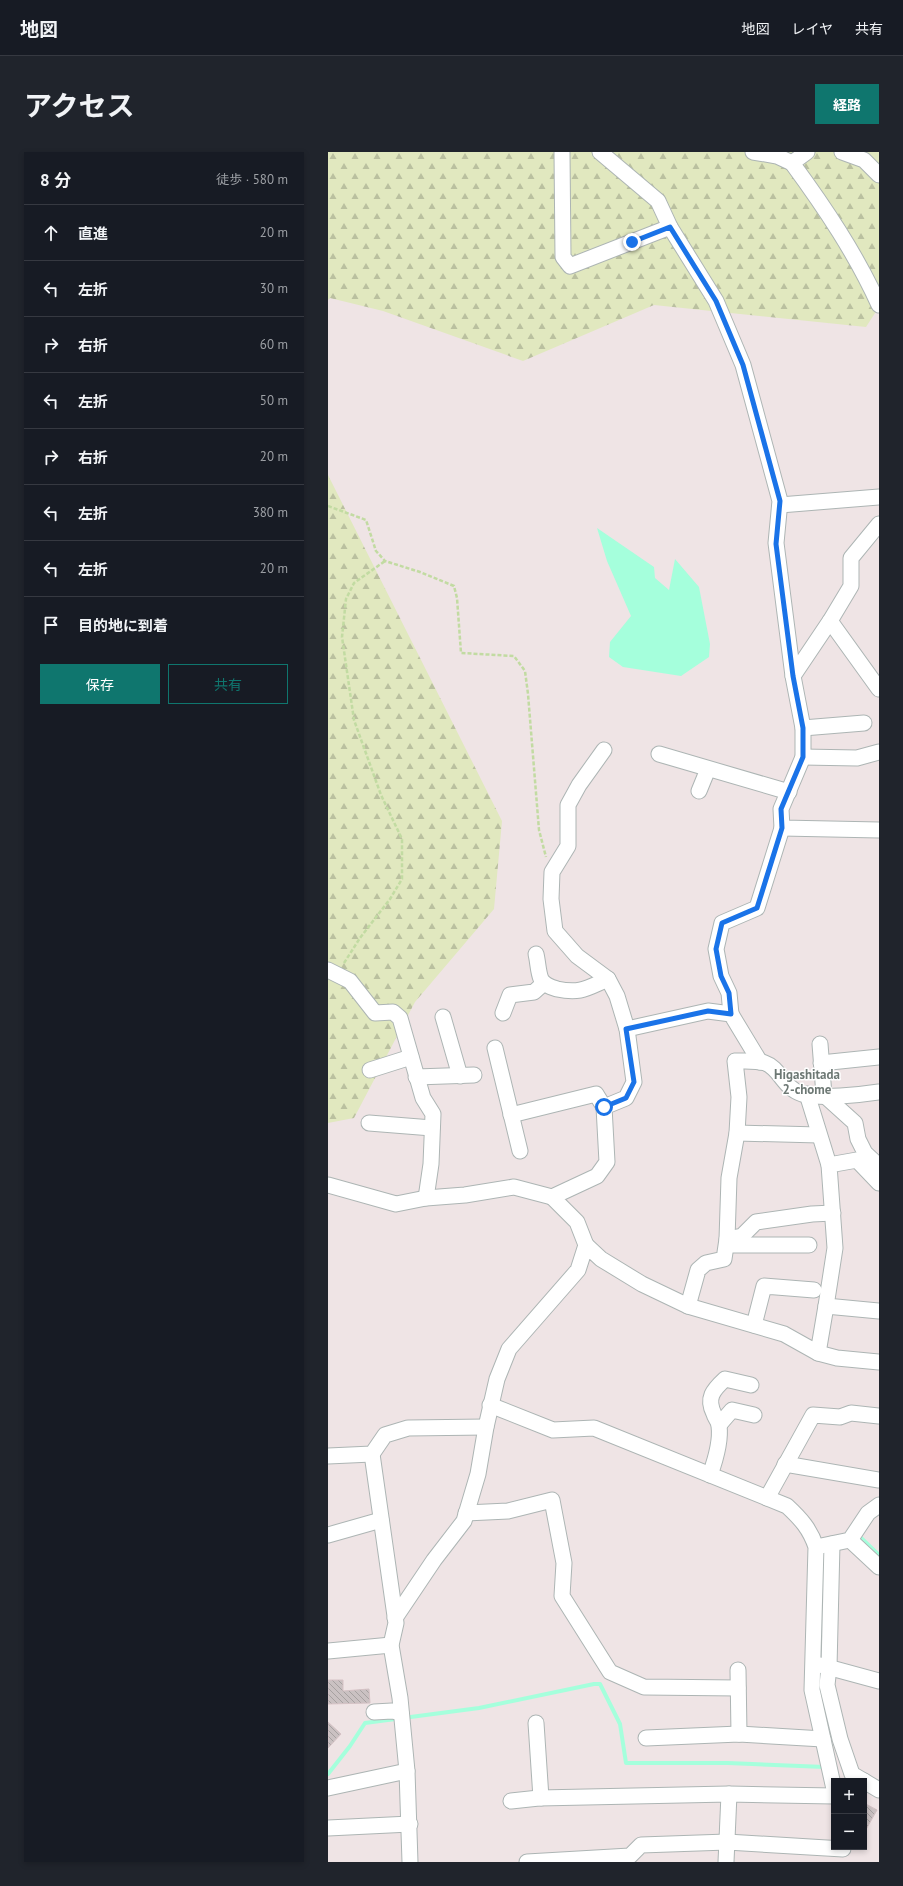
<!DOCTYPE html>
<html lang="ja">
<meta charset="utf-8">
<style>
body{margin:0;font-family:"PT Sans","Noto Sans JP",sans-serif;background:#20242c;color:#f1f3f6}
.controls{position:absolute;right:12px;bottom:12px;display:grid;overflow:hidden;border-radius:0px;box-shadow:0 2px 6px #0003}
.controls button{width:36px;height:36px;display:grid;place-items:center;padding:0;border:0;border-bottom:1px solid #363941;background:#171b24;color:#f1f3f6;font:20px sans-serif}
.stop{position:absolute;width:12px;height:12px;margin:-9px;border:3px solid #1a73e8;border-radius:50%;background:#fff}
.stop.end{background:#1a73e8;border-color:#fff;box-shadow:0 1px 4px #0008}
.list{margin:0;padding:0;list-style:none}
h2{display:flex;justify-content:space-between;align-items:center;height:52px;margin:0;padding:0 16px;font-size:17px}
h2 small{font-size:13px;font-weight:400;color:#9ea1a6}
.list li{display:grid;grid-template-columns:26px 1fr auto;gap:12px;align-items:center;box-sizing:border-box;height:56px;padding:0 16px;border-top:1px solid #363941}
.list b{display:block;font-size:15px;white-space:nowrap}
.list em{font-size:13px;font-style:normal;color:#9ea1a6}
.actions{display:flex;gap:8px;padding:12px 16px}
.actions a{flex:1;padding:9px 0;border:1px solid #0f766e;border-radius:0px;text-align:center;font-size:14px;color:#0f766e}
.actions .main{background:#0f766e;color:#fff}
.icon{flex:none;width:22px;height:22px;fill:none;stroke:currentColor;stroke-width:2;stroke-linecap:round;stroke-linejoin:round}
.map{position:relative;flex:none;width:551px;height:1710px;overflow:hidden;border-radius:0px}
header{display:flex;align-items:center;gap:24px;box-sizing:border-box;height:56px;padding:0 20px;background:#171b24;border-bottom:1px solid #363941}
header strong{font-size:19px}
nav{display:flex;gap:22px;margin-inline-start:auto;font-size:14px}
.intro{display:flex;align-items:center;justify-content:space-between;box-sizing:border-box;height:96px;padding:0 24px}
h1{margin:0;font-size:28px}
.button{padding:10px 18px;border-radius:0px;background:#0f766e;color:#fff;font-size:14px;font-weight:700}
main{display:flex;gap:24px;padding:0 24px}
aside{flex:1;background:#171b24;border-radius:0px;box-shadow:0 2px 6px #0003}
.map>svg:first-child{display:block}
.forest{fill:url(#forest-firs)}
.water{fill:#a5ffdc}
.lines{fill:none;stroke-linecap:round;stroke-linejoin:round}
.stream{stroke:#a5ffdc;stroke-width:4}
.building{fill:url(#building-back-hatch);stroke:#d5c2c5}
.minor-casing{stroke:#adb5b4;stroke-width:17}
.path{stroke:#c2dba2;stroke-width:2.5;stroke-dasharray:4 2;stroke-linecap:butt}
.minor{stroke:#fff;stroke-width:15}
.route{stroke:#1a73e8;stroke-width:5}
.labels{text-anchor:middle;stroke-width:3;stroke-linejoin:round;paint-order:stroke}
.neighbourhood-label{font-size:13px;font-weight:bold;fill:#6d7874;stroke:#fff}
</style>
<header>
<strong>地図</strong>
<nav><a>地図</a><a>レイヤ</a><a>共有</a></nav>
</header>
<div class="intro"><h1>アクセス</h1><a class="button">経路</a></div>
<main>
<aside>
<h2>8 分<small>徒歩 · 580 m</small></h2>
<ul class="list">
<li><svg class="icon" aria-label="ahead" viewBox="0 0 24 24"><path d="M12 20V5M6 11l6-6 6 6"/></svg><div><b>直進</b></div><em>20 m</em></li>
<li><svg class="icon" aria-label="left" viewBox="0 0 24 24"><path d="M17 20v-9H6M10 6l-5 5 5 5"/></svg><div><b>左折</b></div><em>30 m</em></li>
<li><svg class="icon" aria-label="right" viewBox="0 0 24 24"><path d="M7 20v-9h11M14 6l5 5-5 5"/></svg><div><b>右折</b></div><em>60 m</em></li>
<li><svg class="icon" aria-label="left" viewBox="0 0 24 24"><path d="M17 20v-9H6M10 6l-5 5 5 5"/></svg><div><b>左折</b></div><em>50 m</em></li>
<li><svg class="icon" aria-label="right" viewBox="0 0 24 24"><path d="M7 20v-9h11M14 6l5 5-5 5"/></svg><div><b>右折</b></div><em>20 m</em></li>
<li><svg class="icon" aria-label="left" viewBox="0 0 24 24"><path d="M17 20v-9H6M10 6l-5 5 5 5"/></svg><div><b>左折</b></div><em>380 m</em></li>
<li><svg class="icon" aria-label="left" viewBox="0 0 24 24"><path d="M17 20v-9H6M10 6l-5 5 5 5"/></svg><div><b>左折</b></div><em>20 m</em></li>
<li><svg class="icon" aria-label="arrive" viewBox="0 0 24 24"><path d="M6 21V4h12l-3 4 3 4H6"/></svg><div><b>目的地に到着</b></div></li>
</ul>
<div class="actions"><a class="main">保存</a><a>共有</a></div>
</aside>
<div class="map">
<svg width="551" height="1710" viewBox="0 0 551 1710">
<defs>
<pattern id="forest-firs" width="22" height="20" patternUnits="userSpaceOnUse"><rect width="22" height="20" fill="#e1e8bf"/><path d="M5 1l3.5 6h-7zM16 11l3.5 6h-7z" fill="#bac09f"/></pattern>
<pattern id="building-back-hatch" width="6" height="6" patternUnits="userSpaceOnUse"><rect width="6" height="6" fill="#cac1c2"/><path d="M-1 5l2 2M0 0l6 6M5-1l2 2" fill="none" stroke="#a7a1a1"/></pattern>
</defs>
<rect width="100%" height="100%" fill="#efe4e5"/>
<g class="forest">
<path d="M 0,0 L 551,0 L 551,155 L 538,175 L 326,153 L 195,209 L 55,159 L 2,146 L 0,148 Z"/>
<path d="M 0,323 L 174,669 L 166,757 L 87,850 L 26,966 L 0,971 Z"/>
</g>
<path class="water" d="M 269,376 L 326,415 L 327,426 L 341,438 L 347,407 L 371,435 L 382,492 L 381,505 L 353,524 L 295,515 L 281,505 L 282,490 L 303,464 L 279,409 Z"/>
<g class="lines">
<g class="stream">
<path d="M 530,1383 L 551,1403"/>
<path d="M 0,1622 L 22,1594 L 37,1571 L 151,1556 L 266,1532 L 272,1532 L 292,1572 L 298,1611 L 400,1611 L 497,1615"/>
</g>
</g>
<g class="building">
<path d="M 0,1528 L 15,1528 L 15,1539 L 41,1537 L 42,1551 L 0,1552 Z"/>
<path d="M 0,1570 L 13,1582 L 0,1596 Z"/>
<path d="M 536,1651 L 549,1658 L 536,1681 Z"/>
</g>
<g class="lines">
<g class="minor-casing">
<g id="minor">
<path d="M 234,0 L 235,105 L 242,114 L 342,75 L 330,49 L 272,0"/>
<path d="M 425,0 L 449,4 L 464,11"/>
<path d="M 479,0 L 464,11 C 497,56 528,102 551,153"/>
<path d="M 514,0 L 536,8 L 551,23"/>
<path d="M 342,75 L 388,149 L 415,213 L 452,349 L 448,391 L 465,524 L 475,576 L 475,605 L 453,657 L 454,676 L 551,678"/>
<path d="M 452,353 L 551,345"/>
<path d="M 502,469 L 551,537"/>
<path d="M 465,524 L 502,469 L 523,434 L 523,406 L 551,372"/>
<path d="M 475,576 L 536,571"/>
<path d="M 331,602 L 461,640"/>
<path d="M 475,605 L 529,606 L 551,600"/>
<path d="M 371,639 L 380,617"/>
<path d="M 208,802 C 210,810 210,820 213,827 C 216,833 223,835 229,837 C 253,842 259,836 280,827"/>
<path d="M 0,818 L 22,829 L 47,861 L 65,860 L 72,866 L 95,946 L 105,962 L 103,1012 L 98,1046"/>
<path d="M 175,861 L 182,843 L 206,840 L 216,831"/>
<path d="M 403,862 L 401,841 L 393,824 L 388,797 L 394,771 L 429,756 L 454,676"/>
<path d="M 115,865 L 132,924"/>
<path d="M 299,877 L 380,859 L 403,862 L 432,910"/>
<path d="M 492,892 L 496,943 L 527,971 L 530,987 L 537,1001 L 551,1014"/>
<path d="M 167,896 L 192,999"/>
<path d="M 493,911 L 551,905"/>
<path d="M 42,918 L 83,905"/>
<path d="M 88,925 L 146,923"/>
<path d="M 479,942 L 501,1013"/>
<path d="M 183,963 L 268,942 L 276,955"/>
<path d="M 41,971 L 104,976"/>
<path d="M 409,981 L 491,983"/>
<path d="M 0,1033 L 68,1052 L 98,1046 L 137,1043 L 186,1035 L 224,1045"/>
<path d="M 399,1087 L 414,1084 L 428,1070 L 484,1062 L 505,1061"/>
<path d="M 258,1093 L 249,1070 L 224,1045 L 269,1024 L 279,1010 L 276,955 L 298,946 L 306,930 L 299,877 L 289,844 L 280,827 L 249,804 L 227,779 L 223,747 L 224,720 L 240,694 L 240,653 L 251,633 L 276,598"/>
<path d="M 399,1093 L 481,1093"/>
<path d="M 360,1154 L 370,1118 L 378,1111 L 396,1107 L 399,1087 L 401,1026 L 409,981 L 411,945 L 407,909 C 416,909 428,908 437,911 C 452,916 455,936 474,942 C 493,947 532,943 551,940"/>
<path d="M 498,1154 L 507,1096 L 501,1013 L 529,1008 L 551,1031"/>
<path d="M 426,1173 L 436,1134 L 486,1138"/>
<path d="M 490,1201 L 509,1206 L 551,1210"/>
<path d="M 162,1253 L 225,1278 L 266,1276 L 459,1354 C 473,1367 482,1377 488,1395 L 484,1538 L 506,1637"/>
<path d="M 391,1273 L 404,1258 L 426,1263"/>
<path d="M 44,1302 L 68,1471 L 63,1493 L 72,1546 L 79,1619 L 82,1710"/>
<path d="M 0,1304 L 44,1302 L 57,1283 L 80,1276 L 158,1275"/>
<path d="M 457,1312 L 551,1328"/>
<path d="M 382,1323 C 387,1309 393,1288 391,1274 C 391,1270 387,1266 386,1262 C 378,1246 385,1238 397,1227 L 423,1233"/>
<path d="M 439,1346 L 485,1263 L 512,1265 L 523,1261 L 551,1264"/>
<path d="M 138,1361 L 180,1359 L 224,1348 L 236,1411 L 234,1444 L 282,1520 L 316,1535 L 410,1536"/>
<path d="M 0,1383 L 53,1368"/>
<path d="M 522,1388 L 551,1415"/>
<path d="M 504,1392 L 501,1515 L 499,1533 L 512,1587 L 524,1622 L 536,1629"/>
<path d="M 493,1394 L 522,1388 L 540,1361 L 551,1353"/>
<path d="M 67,1466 L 106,1408 L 136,1369 L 150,1322 L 158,1275 L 169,1227 L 181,1197 L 250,1118 L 258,1093 L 273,1107 L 314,1132 L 360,1154 L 456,1182 L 490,1201 L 498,1154 L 551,1159"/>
<path d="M 0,1499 L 63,1493"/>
<path d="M 492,1513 L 551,1529"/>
<path d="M 410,1518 L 411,1582"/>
<path d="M 46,1560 L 64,1559 L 73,1561"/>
<path d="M 208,1571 L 213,1646"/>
<path d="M 318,1586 L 411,1582 L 495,1587"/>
<path d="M 536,1629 L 551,1638"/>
<path d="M 0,1636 L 79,1619"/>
<path d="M 183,1649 L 211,1646 L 401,1642 L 506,1644"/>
<path d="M 0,1676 L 82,1672"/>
<path d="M 199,1710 L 302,1704 L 313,1693 L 399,1690 L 515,1697"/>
<path d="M 398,1710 L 401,1642"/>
</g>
</g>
<g class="path">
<path d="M 0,354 L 38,368 L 48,399 L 57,409 L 92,420 L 126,434 L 129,446 L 133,501 L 186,504 L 197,519 L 200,542 L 211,678 L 218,705"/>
<path d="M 16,811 L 32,786 L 62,747 L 74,727 L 74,687 L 53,643 L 26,568 L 14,485 L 18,447 L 26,431 L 57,409"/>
</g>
<use href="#minor" class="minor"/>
</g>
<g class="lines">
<path class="route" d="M 276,955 L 298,946 L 306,930 L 298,877 L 380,859 L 403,862 L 401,841 L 393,824 L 388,797 L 394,771 L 429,756 L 454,676 L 453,657 L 475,605 L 475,576 L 465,524 L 448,392 L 452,349 L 415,213 L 388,149 L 342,75 L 304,90"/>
</g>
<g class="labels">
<g class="neighbourhood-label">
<text x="479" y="927">Higashitada<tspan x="479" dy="15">2-chome</tspan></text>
</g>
</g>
</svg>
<div class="controls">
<button>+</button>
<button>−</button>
</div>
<div class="stop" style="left:276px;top:955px"></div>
<div class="stop end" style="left:304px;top:90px"></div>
</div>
</main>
